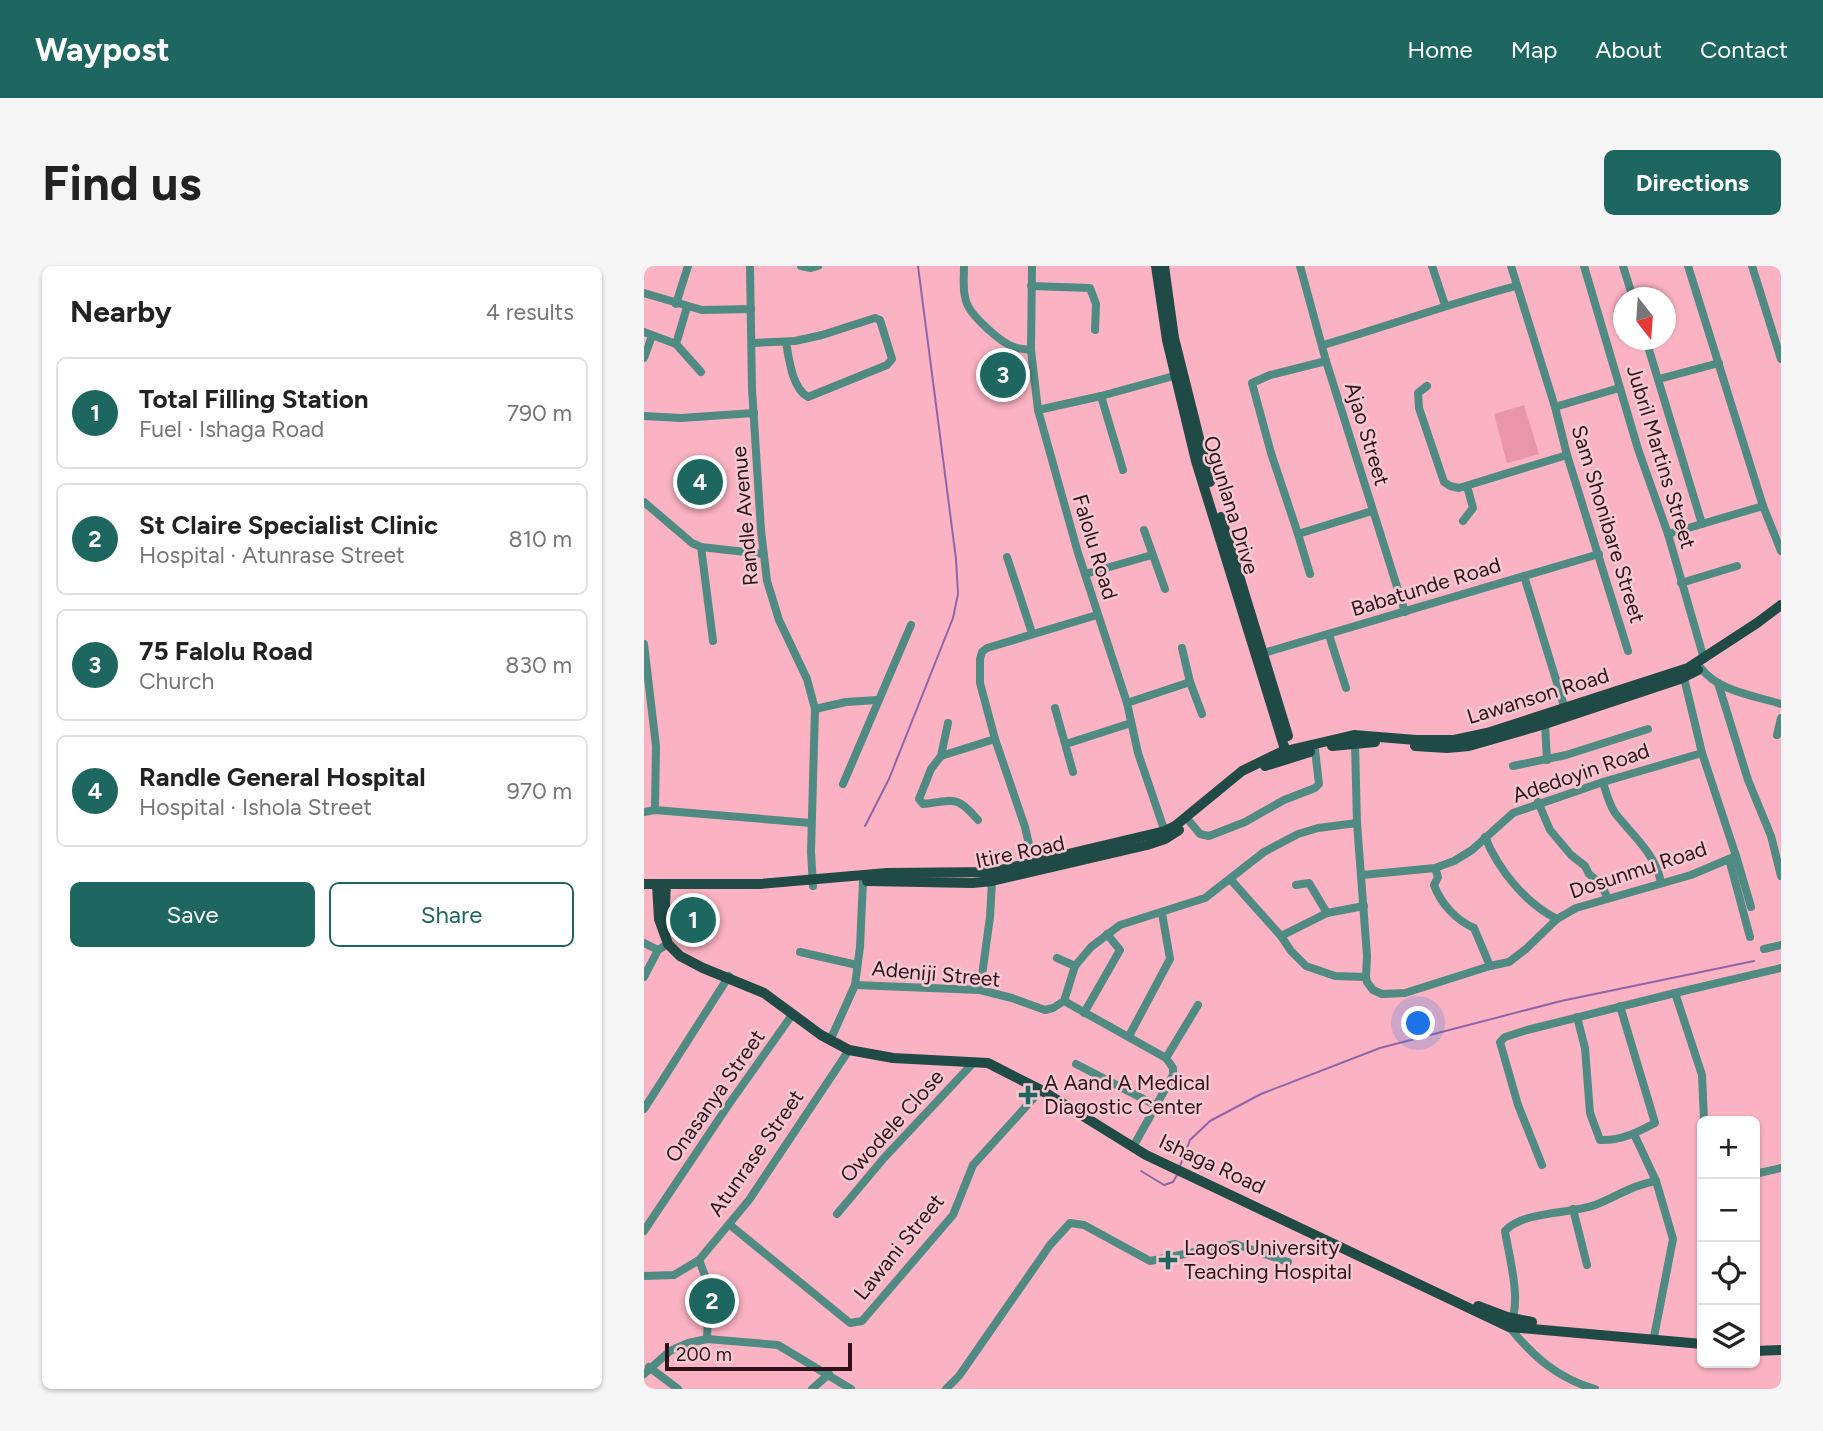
<!DOCTYPE html>
<meta charset="utf-8">
<style>
body{margin:0;font-family:Figtree,sans-serif;background:#f6f6f6;color:#222}
.controls{position:absolute;right:21px;bottom:21px;display:grid;overflow:hidden;border-radius:10px;box-shadow:0 2px 5px #0004}
.controls button{width:63px;height:63px;display:grid;place-items:center;padding:0;border:0;border-bottom:2px solid #e0e0e0;background:#fff;color:#222;font:35px sans-serif}
.compass{position:absolute;left:969px;top:21px;width:63px;height:63px;border-radius:50%;background:#fff;box-shadow:0 2px 5px #0004;rotate:163deg}
.scale{position:absolute;left:21px;bottom:18px;width:187px;box-sizing:border-box;padding-left:7px;border:4px solid #2d1319;border-top:0;font-size:19px;line-height:24px;white-space:nowrap;color:#2d1319;-webkit-text-stroke:5px #f6c9d2;paint-order:stroke}
.you{position:absolute;left:775px;top:758px;width:24px;height:24px;margin:-18px;border:5px solid #fff;border-radius:50%;background:#1a73e8;box-shadow:0 0 0 10px #1a73e833}
.badge{display:grid;place-items:center;width:46px;height:46px;border-radius:50%;background:#1d6760;color:#fff;font-size:23px;font-weight:700}
.pin{position:absolute;translate:-50% -50%;border:4px solid #fff;box-shadow:0 2px 7px #0006}
.list{margin:0;padding:0;list-style:none}
h2{display:flex;justify-content:space-between;align-items:center;height:91px;margin:0;padding:0 28px;font-size:30px}
h2 small{font-size:23px;font-weight:400;color:#767676}
.list li{display:grid;grid-template-columns:46px 1fr auto;gap:21px;align-items:center;box-sizing:border-box;height:112px;margin:0 14px 14px;padding:0 14px;border:2px solid #e0e0e0;border-radius:10px}
.list b{display:block;font-size:26px;white-space:nowrap}
.list p{margin:0;font-size:23px;white-space:nowrap;color:#767676}
.list em{font-size:23px;font-style:normal;color:#767676}
.actions{display:flex;gap:14px;padding:21px 28px}
.actions a{flex:1;padding:16px 0;border:2px solid #1d6760;border-radius:10px;text-align:center;font-size:24px;color:#1d6760}
.actions .main{background:#1d6760;color:#fff}
.icon{flex:none;width:38px;height:38px;fill:none;stroke:currentColor;stroke-width:2;stroke-linecap:round;stroke-linejoin:round}
.map{position:relative;flex:none;width:1137px;height:1123px;overflow:hidden;border-radius:10px}
header{display:flex;align-items:center;gap:42px;box-sizing:border-box;height:98px;padding:0 35px;background:#1d6760;color:#fff}
header strong{font-size:33px}
nav{display:flex;gap:38px;margin-inline-start:auto;font-size:24px}
.intro{display:flex;align-items:center;justify-content:space-between;box-sizing:border-box;height:168px;padding:0 42px}
h1{margin:0;font-size:49px}
.button{padding:18px 32px;border-radius:10px;background:#1d6760;color:#fff;font-size:24px;font-weight:700}
main{display:flex;gap:42px;padding:0 42px}
aside{flex:1;background:#fff;border-radius:10px;box-shadow:0 2px 5px #0004}
.map>svg:first-child{display:block}
.pitch{fill:#e996a9}
.lines{fill:none;stroke-linecap:round;stroke-linejoin:round}
.stream{stroke:#8d66aa;stroke-width:2}
.minor{stroke:#4f8b83;stroke-width:8}
.major{stroke:#204a45;stroke-width:10}
.poi-dot{fill:#1d6760;stroke:#f6c9d2;stroke-width:2.5}
.labels{text-anchor:middle;stroke-width:5;stroke-linejoin:round;paint-order:stroke}
.street-label{font-size:21px;fill:#2d1319;stroke:#f6c9d2}
.poi-label{font-size:21px;fill:#2d1319;stroke:#f6c9d2;text-anchor:start}
</style>
<header>
<strong>Waypost</strong>
<nav><a>Home</a><a>Map</a><a>About</a><a>Contact</a></nav>
</header>
<div class="intro"><h1>Find us</h1><a class="button">Directions</a></div>
<main>
<aside>
<h2>Nearby<small>4 results</small></h2>
<ul class="list">
<li><span class="badge">1</span><div><b>Total Filling Station</b><p>Fuel · Ishaga Road</p></div><em>790 m</em></li>
<li><span class="badge">2</span><div><b>St Claire Specialist Clinic</b><p>Hospital · Atunrase Street</p></div><em>810 m</em></li>
<li><span class="badge">3</span><div><b>75 Falolu Road</b><p>Church</p></div><em>830 m</em></li>
<li><span class="badge">4</span><div><b>Randle General Hospital</b><p>Hospital · Ishola Street</p></div><em>970 m</em></li>
</ul>
<div class="actions"><a class="main">Save</a><a>Share</a></div>
</aside>
<div class="map">
<svg width="1137" height="1123" viewBox="0 0 1137 1123">
<rect width="100%" height="100%" fill="#fbb2c2"/>
<path class="pitch" d="M 880,139 L 895,188 L 863,197 L 850,148 Z"/>
<g class="lines">
<g class="stream">
<path d="M 221,560 L 245,513 L 309,352 L 314,328 L 312,293 L 274,0"/>
<path d="M 536,900 L 546,874 L 566,855 L 617,828 L 736,782 L 917,735 L 1110,695"/>
<path d="M 497,905 L 520,919 L 529,916 L 533,909"/>
</g>
<g class="minor">
<path d="M 106,0 L 108,123 L 117,264 L 123,315 L 135,354 L 163,413 L 171,443 L 167,586 L 169,620"/>
<path d="M 157,0 L 167,2 L 174,0"/>
<path d="M 320,0 C 320,12 318,28 324,40 C 330,52 357,77 370,81 C 375,83 381,83 387,84"/>
<path d="M 388,0 L 387,84 L 394,144 L 434,287 L 483,437 L 494,487 L 522,569"/>
<path d="M 656,0 L 682,95 L 761,346"/>
<path d="M 788,0 L 801,39"/>
<path d="M 867,0 L 911,141 L 923,189 L 984,385"/>
<path d="M 940,0 L 994,183 L 1024,268 L 1060,393"/>
<path d="M 979,0 L 989,32"/>
<path d="M 1044,0 L 1119,240 L 1137,285"/>
<path d="M 1108,0 L 1137,93"/>
<path d="M 387,20 L 446,22 L 452,38 L 451,64"/>
<path d="M 0,27 L 58,44 L 107,43"/>
<path d="M 32,38 L 44,0"/>
<path d="M 43,41 L 32,78 L 57,106"/>
<path d="M 0,66 L 32,78"/>
<path d="M 1002,74 L 1058,258"/>
<path d="M 108,77 L 151,75 L 178,69 L 231,52 L 236,54 L 248,93 L 243,99 L 164,131 C 148,122 145,93 142,76"/>
<path d="M 679,79 C 744,60 807,37 872,20"/>
<path d="M 0,92 L 8,70"/>
<path d="M 1015,113 L 1075,97"/>
<path d="M 783,120 L 774,127 L 775,142 L 800,216 L 806,220 L 815,222 L 923,189"/>
<path d="M 457,130 L 479,204"/>
<path d="M 911,141 L 975,122"/>
<path d="M 394,144 L 457,130 L 537,108"/>
<path d="M 0,150 L 37,152 L 110,147"/>
<path d="M 0,236 L 48,277 L 57,281 L 119,288"/>
<path d="M 819,255 L 829,242 L 823,220"/>
<path d="M 500,264 L 521,323"/>
<path d="M 654,268 L 627,187 L 608,117 L 626,109 L 682,95"/>
<path d="M 1024,268 L 1119,240"/>
<path d="M 57,281 L 69,375"/>
<path d="M 363,291 L 388,367"/>
<path d="M 441,308 L 508,289"/>
<path d="M 666,308 L 654,268 L 728,245"/>
<path d="M 880,310 L 921,443"/>
<path d="M 1037,317 L 1093,300"/>
<path d="M 685,369 L 702,422"/>
<path d="M 0,378 L 12,480 L 11,544"/>
<path d="M 538,382 L 546,416 L 558,448"/>
<path d="M 616,388 L 955,288"/>
<path d="M 1057,402 C 1073,425 1112,430 1137,438"/>
<path d="M 1074,417 L 1104,514 L 1127,570 L 1137,610"/>
<path d="M 483,437 L 546,416"/>
<path d="M 411,442 L 429,506"/>
<path d="M 171,443 L 202,436 L 233,434"/>
<path d="M 901,458 L 903,494"/>
<path d="M 1133,469 L 1137,452"/>
<path d="M 711,477 L 713,557 L 723,690 L 722,711 L 723,716 L 729,724 L 738,728 L 761,727 L 846,700 L 865,696 L 882,683 L 913,653 L 932,642 L 1047,609 L 1092,590 L 1058,487 L 1040,412"/>
<path d="M 422,478 L 487,457"/>
<path d="M 297,490 L 304,457"/>
<path d="M 869,500 L 922,489 L 1004,463"/>
<path d="M 959,516 C 962,526 965,538 971,547 C 989,570 1010,586 1017,616"/>
<path d="M 199,518 L 267,359"/>
<path d="M 894,536 L 906,564 L 927,589 L 941,600 L 945,608 L 957,618 L 963,631"/>
<path d="M 0,546 L 11,544 L 167,557"/>
<path d="M 334,554 C 312,528 310,535 279,538 L 275,533 L 287,503 L 297,490 L 351,473"/>
<path d="M 546,556 L 556,568 L 565,570 L 601,556 L 640,534 L 671,522 L 675,518 L 671,484"/>
<path d="M 841,571 C 854,603 881,637 913,653"/>
<path d="M 1092,590 L 1107,641"/>
<path d="M 1085,593 L 1106,671"/>
<path d="M 389,596 L 381,561 L 351,473 L 336,417 L 336,393 L 338,386 L 343,382 L 453,349"/>
<path d="M 791,602 L 794,611 L 790,619 C 797,638 812,654 830,662 L 846,700"/>
<path d="M 718,609 L 791,602 L 810,595 L 828,584 L 869,547 L 959,516 L 1058,487"/>
<path d="M 587,614 L 637,670 L 647,685 L 662,700 L 691,710 L 722,711"/>
<path d="M 652,619 L 665,617 L 683,647"/>
<path d="M 637,670 L 683,647 L 720,640"/>
<path d="M 0,677 L 14,684"/>
<path d="M 1120,683 L 1137,679"/>
<path d="M 156,686 L 213,699"/>
<path d="M 413,692 L 431,700"/>
<path d="M 0,711 L 14,684 L 24,678"/>
<path d="M 211,719 L 336,724 L 368,732 L 401,744 L 409,742 L 420,735 L 522,792 L 529,802 L 529,809 L 489,881"/>
<path d="M 336,724 L 346,651 L 348,615"/>
<path d="M 1031,727 L 1137,702"/>
<path d="M 420,735 L 431,700 L 447,681 L 476,659 L 561,632 L 620,586 L 654,568 L 674,562 L 713,557"/>
<path d="M 440,747 L 476,684 L 463,668"/>
<path d="M 933,751 L 941,782 L 946,847 L 956,874 C 977,875 994,866 1011,857 L 976,740"/>
<path d="M 485,770 L 526,693 L 518,647"/>
<path d="M 184,773 L 189,768 L 211,719 L 216,681 L 219,615"/>
<path d="M 522,792 L 554,739"/>
<path d="M 432,798 L 513,840"/>
<path d="M 0,843 L 85,710"/>
<path d="M 990,868 L 1012,915 L 1029,973 L 1010,1071"/>
<path d="M 898,899 L 874,839 L 856,776 L 861,771 L 883,764 L 1031,727 L 1058,809 L 1060,855"/>
<path d="M 1111,908 L 1137,902"/>
<path d="M 929,943 L 943,999"/>
<path d="M 193,948 L 240,892 L 330,796"/>
<path d="M 86,959 L 206,1057 L 218,1055 L 309,949 L 329,899 L 397,824"/>
<path d="M 0,965 L 85,838 L 148,749"/>
<path d="M 55,994 L 65,1020 L 63,1073"/>
<path d="M 0,1010 L 30,1009 L 55,994 L 105,934 L 205,784"/>
<path d="M 5,1101 L 34,1123"/>
<path d="M 0,1108 L 26,1085 L 44,1077 L 63,1073 L 134,1079 L 207,1123"/>
<path d="M 168,1123 L 185,1108"/>
<path d="M 302,1123 L 315,1110 L 406,979 L 426,957 L 440,959 L 506,995 L 591,978 L 644,996"/>
<path d="M 951,1123 C 913,1112 890,1091 865,1061 C 879,1038 865,991 861,965 C 878,945 927,948 951,939 C 972,931 988,919 1012,915"/>
</g>
<g class="major">
<path d="M 512,0 L 523,74 L 552,195 L 643,490"/>
<path d="M 520,0 L 530,72 L 566,216"/>
<path d="M 577,251 L 644,470"/>
<path d="M 688,480 L 731,476"/>
<path d="M 771,480 L 803,482 L 825,480 L 901,458 L 1036,413 L 1054,404"/>
<path d="M 621,500 L 666,486"/>
<path d="M 223,615 L 329,617 L 348,615 L 503,579 L 521,573 L 535,564"/>
<path d="M 0,618 L 116,618 L 243,607 L 348,606 L 521,565 L 531,560 L 598,505 L 637,486 L 710,469 L 772,474 L 810,474 L 843,467 L 1044,402 L 1113,357 L 1137,339"/>
<path d="M 22,618 L 21,637 L 25,664"/>
<path d="M 13,619 L 15,653 L 24,678 L 36,690 L 59,702 L 120,727 L 177,769 L 205,784 L 249,792 L 344,797 L 397,824 L 502,889 L 865,1061 L 1058,1078"/>
<path d="M 834,1040 L 863,1051 L 888,1056"/>
<path d="M 1111,1085 L 1137,1084"/>
</g>
</g>
<g class="poi-dot">
<path d="M380.5 818.5h7v7h7v7h-7v7h-7v-7h-7v-7h7z"/>
<path d="M520.5 983.5h7v7h7v7h-7v7h-7v-7h-7v-7h7z"/>
</g>
<g class="labels">
<g class="street-label">
<text transform="translate(723 168) rotate(73)" y="7">Ajao Street</text>
<text transform="translate(1017 191) rotate(73)" y="7">Jubril Martins Street</text>
<text transform="translate(587 239) rotate(73)" y="7">Ogunlana Drive</text>
<text transform="translate(101 250) rotate(-95)" y="7">Randle Avenue</text>
<text transform="translate(964 258) rotate(73)" y="7">Sam Shonibare Street</text>
<text transform="translate(451 281) rotate(73)" y="7">Falolu Road</text>
<text transform="translate(782 321) rotate(-17)" y="7">Babatunde Road</text>
<text transform="translate(894 430) rotate(-17)" y="7">Lawanson Road</text>
<text transform="translate(937 507) rotate(-19)" y="7">Adedoyin Road</text>
<text transform="translate(376 586) rotate(-12)" y="7">Itire Road</text>
<text transform="translate(994 604) rotate(-18)" y="7">Dosunmu Road</text>
<text transform="translate(292 708) rotate(5)" y="7">Adeniji Street</text>
<text transform="translate(71 830) rotate(-55)" y="7">Onasanya Street</text>
<text transform="translate(248 860) rotate(-48)" y="7">Owodele Close</text>
<text transform="translate(112 887) rotate(-55)" y="7">Atunrase Street</text>
<text transform="translate(568 898) rotate(25)" y="7">Ishaga Road</text>
<text transform="translate(255 981) rotate(-51)" y="7">Lawani Street</text>
</g>
<g class="poi-label">
<text x="400" y="824">A Aand A Medical<tspan x="400" dy="24">Diagostic Center</tspan></text>
<text x="540" y="989">Lagos University<tspan x="540" dy="24">Teaching Hospital</tspan></text>
</g>
</g>
</svg>
<div class="controls">
<button>+</button>
<button>−</button>
<button><svg class="icon" aria-label="locate" viewBox="0 0 24 24"><circle cx="12" cy="12" r="6"/><path d="M12 2v4M12 18v4M2 12h4M18 12h4"/></svg></button>
<button><svg class="icon" aria-label="layers" viewBox="0 0 24 24"><path d="M12 4l9 5-9 5-9-5zM3 14l9 5 9-5"/></svg></button>
</div>
<svg class="compass" viewBox="-18 -18 36 36"><path d="M0-13l5 13h-10z" fill="#e53935"/><path d="M0 13l5-13h-10z" fill="#767676"/></svg>
<div class="scale">200 m</div>
<div class="you"></div>
<div class="pin badge" style="left:49px;top:654px">1</div>
<div class="pin badge" style="left:68px;top:1035px">2</div>
<div class="pin badge" style="left:359px;top:109px">3</div>
<div class="pin badge" style="left:56px;top:216px">4</div>
</div>
</main>
